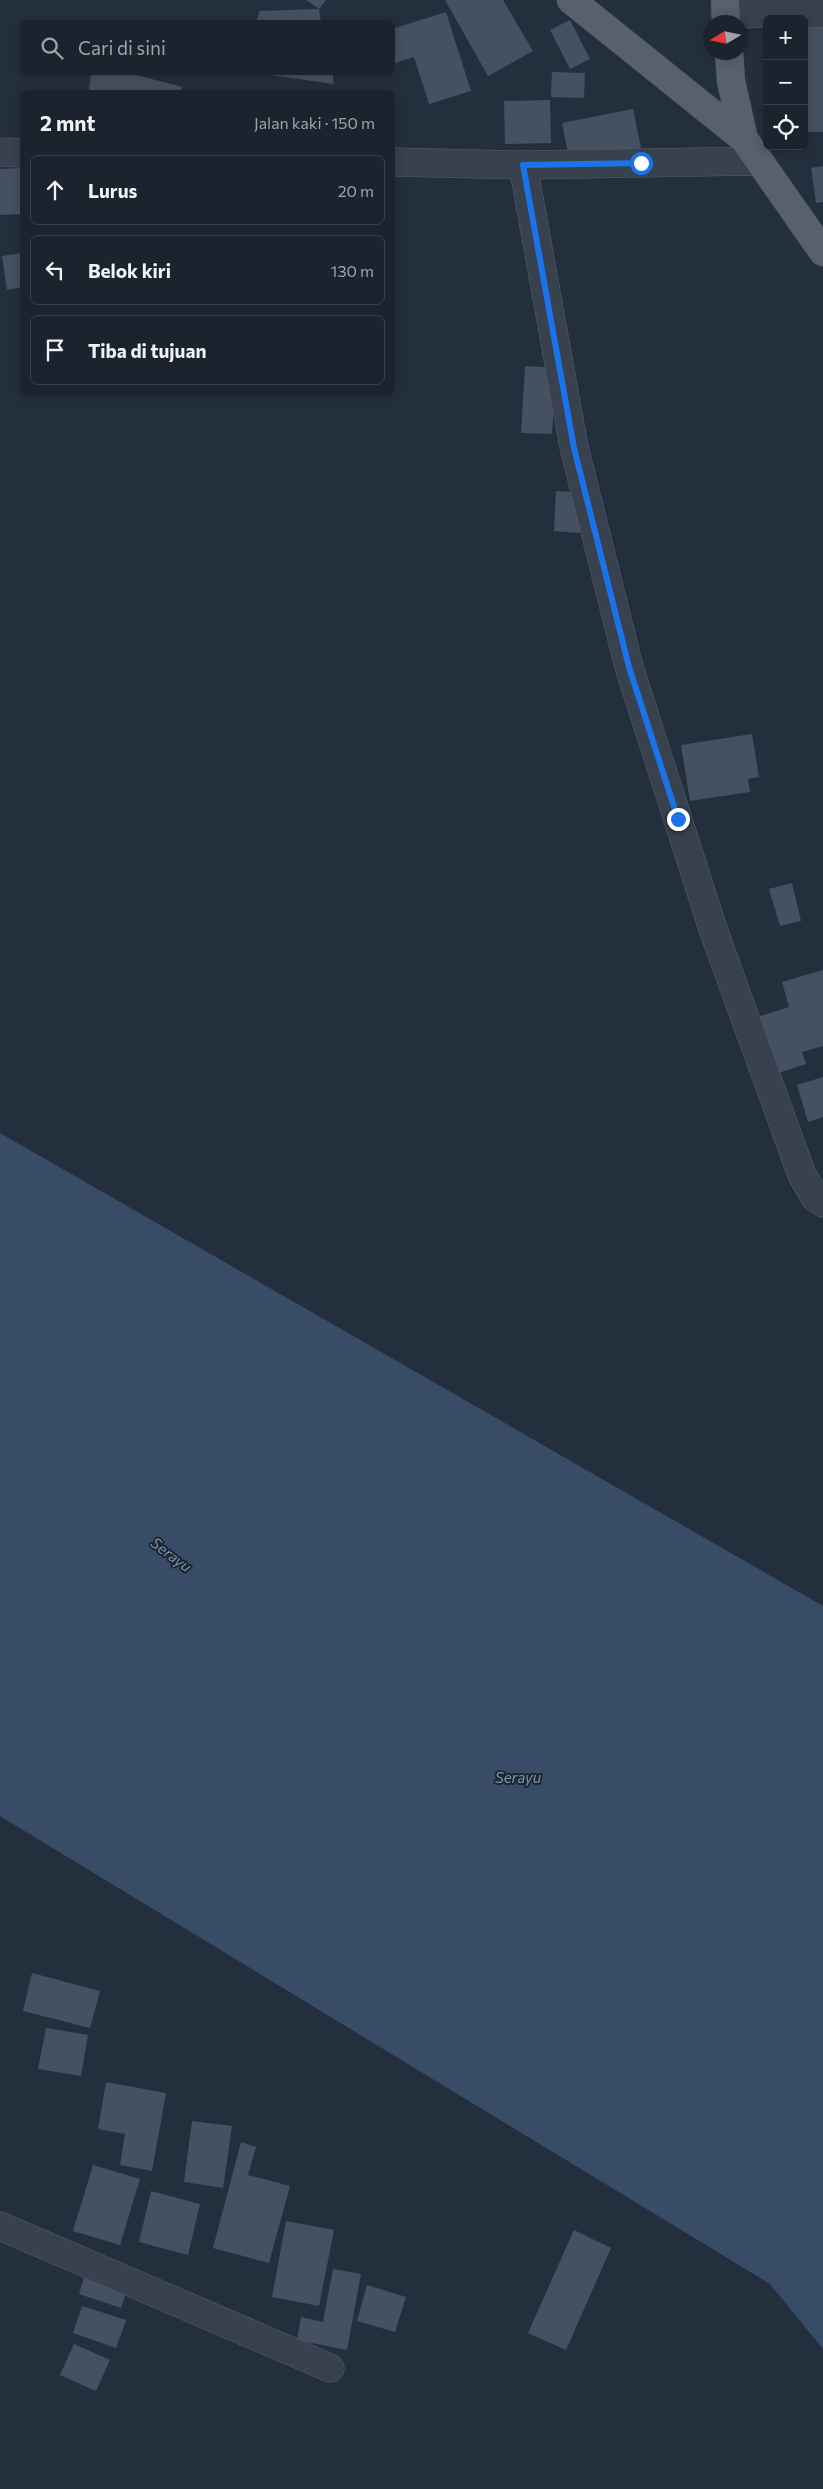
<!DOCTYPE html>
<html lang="id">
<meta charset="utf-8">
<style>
body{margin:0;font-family:Commissioner,sans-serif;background:#242b36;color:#f1f3f6}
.controls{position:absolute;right:15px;top:15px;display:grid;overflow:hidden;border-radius:8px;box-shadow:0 2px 12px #0003}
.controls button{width:45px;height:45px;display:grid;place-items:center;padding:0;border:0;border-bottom:1px solid #39404a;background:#1b232e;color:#f1f3f6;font:25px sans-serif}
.compass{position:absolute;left:703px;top:15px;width:45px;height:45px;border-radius:50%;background:#1b232e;box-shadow:0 2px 12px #0003;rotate:260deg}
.stop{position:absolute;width:15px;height:15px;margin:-11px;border:4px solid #1a73e8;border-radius:50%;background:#fff}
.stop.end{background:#1a73e8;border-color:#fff;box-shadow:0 1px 5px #0008}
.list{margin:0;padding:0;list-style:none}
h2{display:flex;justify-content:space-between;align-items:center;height:65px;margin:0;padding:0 20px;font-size:21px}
h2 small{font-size:16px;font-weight:400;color:#a0a4aa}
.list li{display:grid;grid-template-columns:32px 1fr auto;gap:15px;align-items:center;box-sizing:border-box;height:70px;margin:0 10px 10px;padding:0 10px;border:1px solid #39404a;border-radius:8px}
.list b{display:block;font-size:19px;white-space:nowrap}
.list em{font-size:16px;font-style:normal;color:#a0a4aa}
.icon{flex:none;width:28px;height:28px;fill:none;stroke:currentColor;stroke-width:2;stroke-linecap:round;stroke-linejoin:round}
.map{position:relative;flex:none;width:823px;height:2489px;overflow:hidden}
.search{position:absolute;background:#1b232e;box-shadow:0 2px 12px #0003;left:20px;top:20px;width:375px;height:55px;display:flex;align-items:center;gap:12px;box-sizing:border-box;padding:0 18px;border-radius:8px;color:#a0a4aa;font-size:19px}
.panel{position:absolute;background:#1b232e;box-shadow:0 2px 12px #0003;left:20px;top:90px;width:375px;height:305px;border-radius:8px}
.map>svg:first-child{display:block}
.water{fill:#394c67}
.building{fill:#455162}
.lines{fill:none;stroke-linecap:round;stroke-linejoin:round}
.minor-casing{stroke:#565f6c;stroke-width:29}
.major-casing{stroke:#414a57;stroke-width:29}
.minor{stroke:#38414e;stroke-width:28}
.major{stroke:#56606e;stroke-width:28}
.route{stroke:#1a73e8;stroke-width:6}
.labels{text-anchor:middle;stroke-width:4;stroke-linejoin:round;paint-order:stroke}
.water-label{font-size:15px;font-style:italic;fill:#7c92b1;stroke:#1d2633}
</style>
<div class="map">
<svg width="823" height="2489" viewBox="0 0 823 2489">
<rect width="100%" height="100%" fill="#242f3e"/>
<path class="water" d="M 0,1133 L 823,1606 L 823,2349 L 770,2284 L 0,1816 Z"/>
<g class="building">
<path d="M 306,0 L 326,0 L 319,9 Z"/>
<path d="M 445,0 L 503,0 L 533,51 L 488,76 Z"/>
<path d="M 319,9 L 321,22 L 256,22 L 260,11 Z"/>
<path d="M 446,12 L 471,91 L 429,104 L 414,57 L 392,64 L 392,29 Z"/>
<path d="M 570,20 L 590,59 L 570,69 L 550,30 Z"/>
<path d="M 804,22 L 823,23 L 823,132 L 804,132 Z"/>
<path d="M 91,72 L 125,72 L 182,87 L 180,92 L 89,92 Z"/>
<path d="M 263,72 L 332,72 L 334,84 L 263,74 Z"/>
<path d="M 552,72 L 585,73 L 584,98 L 551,97 Z"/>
<path d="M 550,100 L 551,143 L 505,144 L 504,101 Z"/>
<path d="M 633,109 L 641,148 L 569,158 L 562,123 Z"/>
<path d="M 823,166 L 823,202 L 816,203 L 811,168 Z"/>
<path d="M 21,168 L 22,214 L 0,215 L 0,169 Z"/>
<path d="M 22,253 L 22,287 L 7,290 L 2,256 Z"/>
<path d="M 525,366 L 556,368 L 552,434 L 521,433 Z"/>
<path d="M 556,491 L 583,493 L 580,533 L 554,531 Z"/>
<path d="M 752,734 L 759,777 L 748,779 L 750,792 L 690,801 L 681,745 Z"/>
<path d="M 792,883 L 801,921 L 780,926 L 769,889 Z"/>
<path d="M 823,970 L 823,1046 L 802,1052 L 806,1064 L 772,1075 L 754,1018 L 789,1007 L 782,982 Z"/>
<path d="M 823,1077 L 823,1117 L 808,1122 L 797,1085 Z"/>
<path d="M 32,1973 L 100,1991 L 90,2028 L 23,2011 Z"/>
<path d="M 46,2028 L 88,2035 L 81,2076 L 38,2069 Z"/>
<path d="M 106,2082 L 166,2093 L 152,2171 L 120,2165 L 125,2134 L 98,2129 Z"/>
<path d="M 192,2121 L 232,2126 L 223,2188 L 184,2182 Z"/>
<path d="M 241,2142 L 256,2147 L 248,2175 L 290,2186 L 269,2263 L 213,2248 Z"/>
<path d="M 93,2165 L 140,2179 L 120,2245 L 73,2231 Z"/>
<path d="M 151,2191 L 200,2204 L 188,2255 L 139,2242 Z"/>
<path d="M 286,2221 L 334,2230 L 319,2306 L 272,2297 Z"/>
<path d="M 574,2230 L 611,2248 L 566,2350 L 528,2333 Z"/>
<path d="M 333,2269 L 361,2274 L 347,2350 L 297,2340 L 301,2317 L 323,2322 Z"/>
<path d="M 86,2270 L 129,2284 L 121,2308 L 79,2294 Z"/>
<path d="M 367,2285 L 406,2297 L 395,2332 L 357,2321 Z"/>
<path d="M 82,2306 L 126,2320 L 116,2348 L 73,2333 Z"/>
<path d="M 74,2344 L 110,2360 L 96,2391 L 60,2375 Z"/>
</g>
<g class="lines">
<g class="minor-casing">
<g id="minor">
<path d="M 725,14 L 823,13"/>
<path d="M 0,152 L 22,153"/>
<path d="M 392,162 L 523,165 L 759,161"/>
<path d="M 523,165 L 574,447 L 629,667 L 714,932 L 802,1175 L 815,1197 L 823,1203"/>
<path d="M 0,2226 L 330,2368"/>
</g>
</g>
<g class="major-casing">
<g id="major">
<path d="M 571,0 L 744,139 L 823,252"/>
<path d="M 725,0 L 726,22"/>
<path d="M 729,52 L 731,81 L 744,139"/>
</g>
</g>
<use href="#minor" class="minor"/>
<use href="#major" class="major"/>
</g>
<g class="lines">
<path class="route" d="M 641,163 L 523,165 L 574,448 L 629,667 L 678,819"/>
</g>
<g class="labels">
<g class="water-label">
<text transform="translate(171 1555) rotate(37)" y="5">Serayu</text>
<text x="518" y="1783">Serayu</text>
</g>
</g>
</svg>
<div class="controls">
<button>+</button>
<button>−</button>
<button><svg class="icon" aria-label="locate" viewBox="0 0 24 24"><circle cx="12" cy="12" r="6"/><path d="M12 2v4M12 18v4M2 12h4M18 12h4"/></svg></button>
</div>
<svg class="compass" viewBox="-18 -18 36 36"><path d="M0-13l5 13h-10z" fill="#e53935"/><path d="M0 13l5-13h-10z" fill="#a0a4aa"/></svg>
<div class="stop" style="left:641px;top:163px"></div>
<div class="stop end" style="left:678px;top:819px"></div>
<div class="search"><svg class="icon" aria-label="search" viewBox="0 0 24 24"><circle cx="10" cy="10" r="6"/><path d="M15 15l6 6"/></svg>Cari di sini</div>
<section class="panel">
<h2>2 mnt<small>Jalan kaki · 150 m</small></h2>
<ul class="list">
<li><svg class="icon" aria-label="ahead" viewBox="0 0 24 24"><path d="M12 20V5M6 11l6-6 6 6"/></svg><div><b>Lurus</b></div><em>20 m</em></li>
<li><svg class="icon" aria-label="left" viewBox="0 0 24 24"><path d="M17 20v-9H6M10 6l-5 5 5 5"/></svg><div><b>Belok kiri</b></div><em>130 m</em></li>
<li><svg class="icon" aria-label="arrive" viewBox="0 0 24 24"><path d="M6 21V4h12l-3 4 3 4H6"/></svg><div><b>Tiba di tujuan</b></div></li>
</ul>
</section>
</div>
